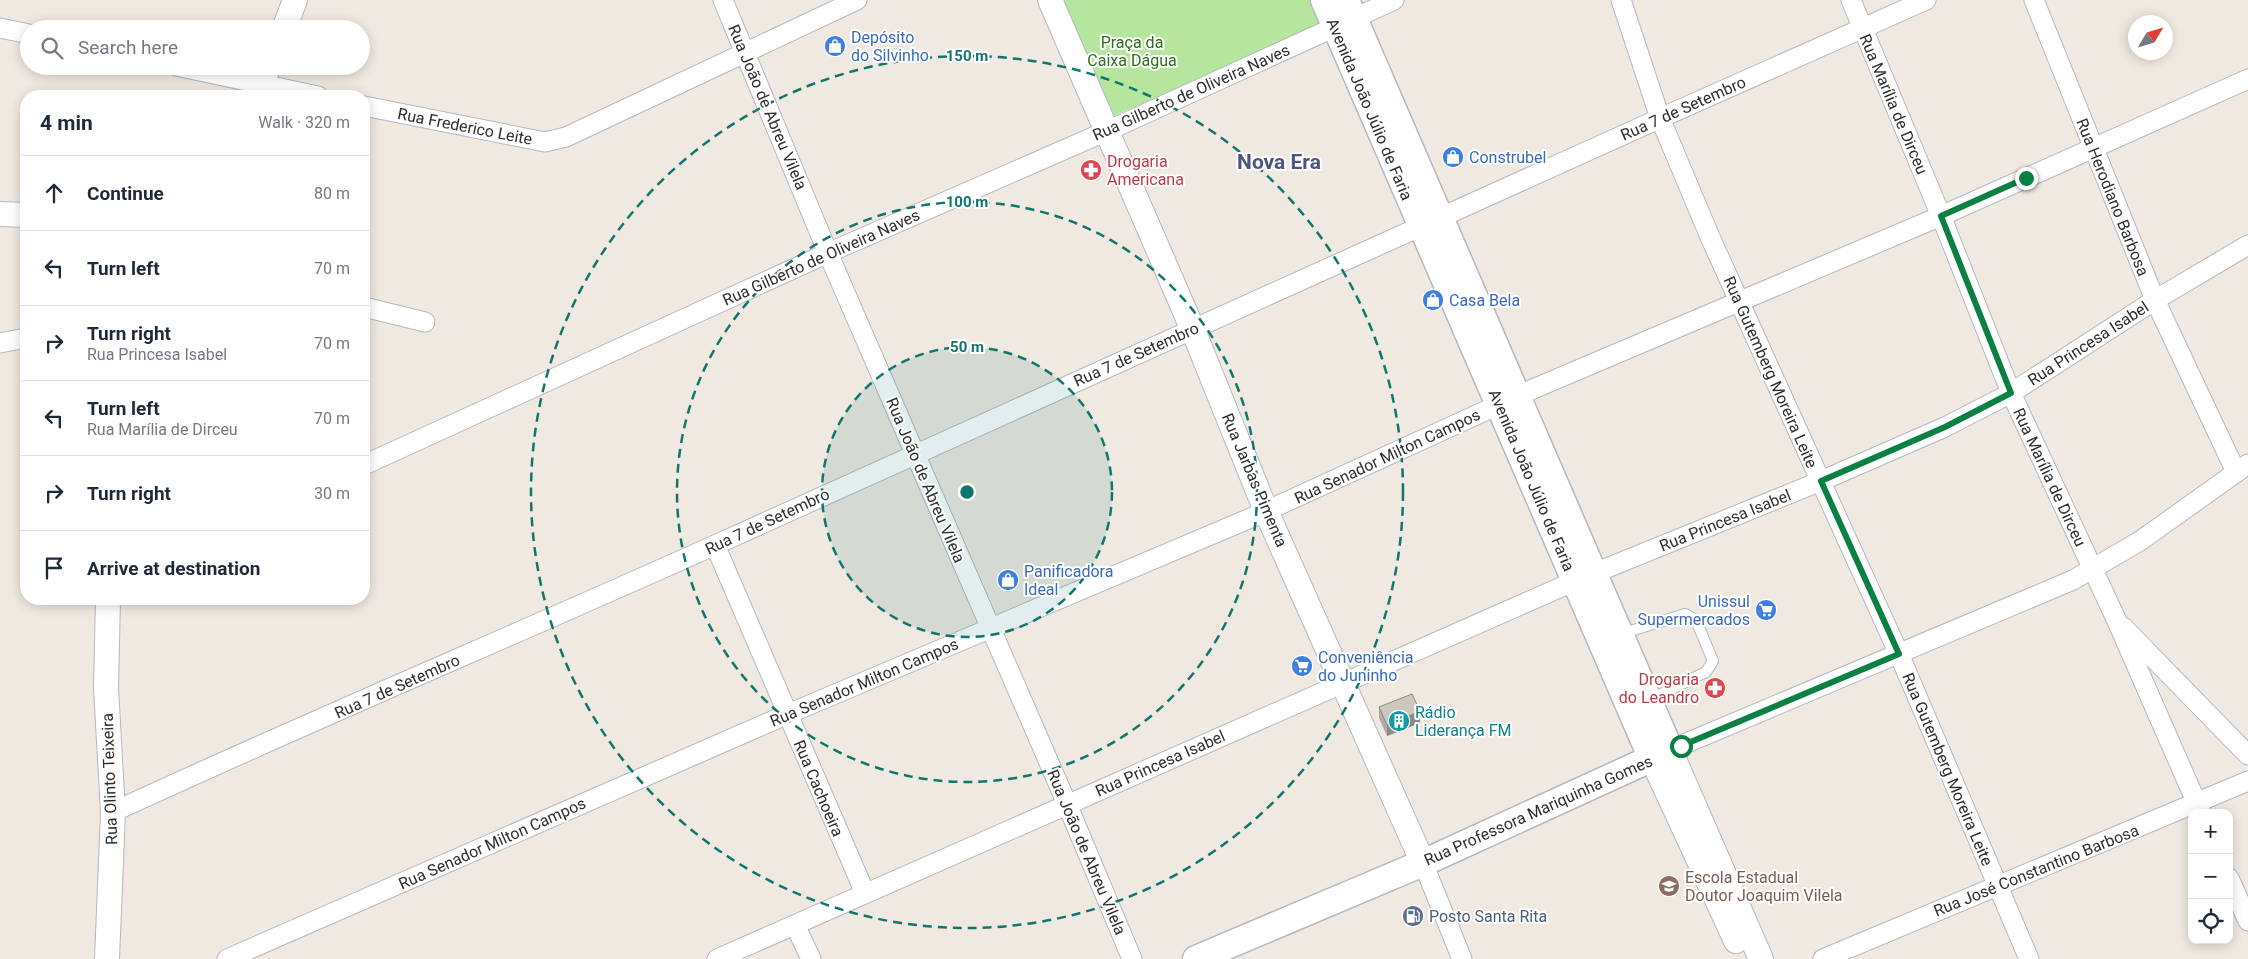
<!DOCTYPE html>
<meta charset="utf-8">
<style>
body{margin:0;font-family:Roboto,sans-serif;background:#f2f2f3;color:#1f2937}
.controls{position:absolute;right:15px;bottom:15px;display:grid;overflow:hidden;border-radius:10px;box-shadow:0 2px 12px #0003}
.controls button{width:45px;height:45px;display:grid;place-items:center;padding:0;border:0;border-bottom:1px solid #e0e1e3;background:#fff;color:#1f2937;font:25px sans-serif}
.compass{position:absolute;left:2128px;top:15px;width:45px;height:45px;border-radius:50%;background:#fff;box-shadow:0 2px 12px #0003;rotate:52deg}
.stop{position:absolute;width:15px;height:15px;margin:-11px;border:4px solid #0b8043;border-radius:50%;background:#fff}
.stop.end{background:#0b8043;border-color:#fff;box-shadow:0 1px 5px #0008}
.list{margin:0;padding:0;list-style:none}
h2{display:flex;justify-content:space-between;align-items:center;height:65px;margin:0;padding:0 20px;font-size:21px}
h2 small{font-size:16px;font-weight:400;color:#747a83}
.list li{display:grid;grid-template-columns:32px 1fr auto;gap:15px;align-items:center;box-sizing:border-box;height:75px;padding:0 20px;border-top:1px solid #e0e1e3}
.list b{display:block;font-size:19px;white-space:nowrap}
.list p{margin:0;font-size:16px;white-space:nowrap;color:#747a83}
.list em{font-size:16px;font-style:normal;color:#747a83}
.icon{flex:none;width:28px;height:28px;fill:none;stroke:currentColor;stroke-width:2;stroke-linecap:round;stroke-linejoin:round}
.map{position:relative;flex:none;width:2248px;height:959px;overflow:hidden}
.search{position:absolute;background:#fff;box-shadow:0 2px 12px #0003;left:20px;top:20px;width:350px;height:55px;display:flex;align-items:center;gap:12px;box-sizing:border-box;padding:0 18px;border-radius:28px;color:#747a83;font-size:19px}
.panel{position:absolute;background:#fff;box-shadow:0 2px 12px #0003;left:20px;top:90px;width:350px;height:515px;border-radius:20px}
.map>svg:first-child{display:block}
.green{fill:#b6e59e}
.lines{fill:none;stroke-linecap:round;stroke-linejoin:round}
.service-casing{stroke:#b4b7c1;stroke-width:12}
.minor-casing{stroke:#b4b7c1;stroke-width:21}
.tertiary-casing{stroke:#b4b7c1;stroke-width:26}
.secondary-casing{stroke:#b4b7c1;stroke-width:29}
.service{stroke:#fff;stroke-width:10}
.minor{stroke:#fff;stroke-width:19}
.tertiary{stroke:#fff;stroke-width:24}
.secondary{stroke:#fff;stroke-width:26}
.wall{fill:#afaba4}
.shaded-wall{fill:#8e8b86}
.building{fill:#cbc7bf;stroke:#8e8b86}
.route{stroke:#0b8043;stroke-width:6}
.ring{fill:none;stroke:#0f766e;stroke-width:2.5;stroke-dasharray:9 6}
.labels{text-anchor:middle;stroke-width:4;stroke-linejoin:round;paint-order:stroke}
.shop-label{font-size:16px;fill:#366cbe;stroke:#fff;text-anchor:start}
.park-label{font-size:16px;fill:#2c6e1b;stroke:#fff}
.street-label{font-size:16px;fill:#2e2e2e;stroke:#fff}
.health-label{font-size:16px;fill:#be3a42;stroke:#fff;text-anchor:start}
.culture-label{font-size:16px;fill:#0d838f;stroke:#fff;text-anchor:start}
.education-label{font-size:16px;fill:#785e54;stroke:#fff;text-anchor:start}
.service-label{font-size:16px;fill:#4e5e75;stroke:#fff;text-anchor:start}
.district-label{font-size:21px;font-weight:bold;fill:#4d5680;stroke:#fff}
.centre{fill:#0f766e;stroke:#fff;stroke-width:2.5}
.ring-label{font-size:15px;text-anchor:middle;font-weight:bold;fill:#0f766e;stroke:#fff;stroke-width:4;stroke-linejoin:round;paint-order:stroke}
</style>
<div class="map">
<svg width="2248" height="959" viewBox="0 0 2248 959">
<rect width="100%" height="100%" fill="#efe9e1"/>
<path class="green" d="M 1056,0 L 1318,0 L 1328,24 L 1104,120 Z"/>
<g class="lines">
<g class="service-casing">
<path id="service" d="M 1621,634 L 1685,614 L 1696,620 L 1713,661 L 1706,672 L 1649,700"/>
</g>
<g class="minor-casing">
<g id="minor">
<path d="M 723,0 L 828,253 L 1067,804 L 1132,959"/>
<path d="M 1621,0 L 1660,118 L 1710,237 L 1899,654 L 2029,959"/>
<path d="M 1851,0 L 1941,216 L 2011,393 L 2116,619 L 2201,813"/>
<path d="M 2034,0 L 2155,300 L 2236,472"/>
<path d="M 0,28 L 29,34"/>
<path d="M 176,66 L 318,96"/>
<path d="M 364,106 L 545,142 L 566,137 L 857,0"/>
<path d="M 364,307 L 425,322"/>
<path d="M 0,343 L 26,338"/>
<path d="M 364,465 L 828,253 L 1116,127 L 1394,0"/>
<path d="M 715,545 L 865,893"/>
<path d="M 2123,627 L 2248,755"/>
<path d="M 1670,750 L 2073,580 L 2140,541 L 2248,464"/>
<path d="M 113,812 C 312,720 515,635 715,545 C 1118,363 1521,179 1926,0"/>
<path d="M 1423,863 L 1462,959"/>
<path d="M 2229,878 L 2248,921"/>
<path d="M 795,925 L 811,959"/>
<path d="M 227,959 L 788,714 L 1253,517 L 1533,389 L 1941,216 L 2248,79"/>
<path d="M 717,959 L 1575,581 L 1821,481 L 1945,427 L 2011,393 L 2155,300 L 2248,245"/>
<path d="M 1823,959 L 2248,781"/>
</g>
</g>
<g class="tertiary-casing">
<g id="tertiary">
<path d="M 1050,0 L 1193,330 L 1266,511 L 1423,863"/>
<path d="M 284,29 L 295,0"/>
<path d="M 257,96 L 269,66"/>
<path d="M 0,214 L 26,215"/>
<path d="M 1670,750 L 1761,959"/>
<path d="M 1652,759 L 1736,941"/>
<path d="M 107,959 L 113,812 L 106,688 L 108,599"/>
</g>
</g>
<g class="secondary-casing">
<g id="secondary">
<path d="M 1324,0 L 1652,759"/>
<path d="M 1196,959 L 1423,863 L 1670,750 L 1346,0"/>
</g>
</g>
<use href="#service" class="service"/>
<use href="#minor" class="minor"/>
<use href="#tertiary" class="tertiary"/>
<use href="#secondary" class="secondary"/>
</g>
<path class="wall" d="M 1379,707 L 1420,723 L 1387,736 L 1379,718 Z"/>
<path class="shaded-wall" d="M 1420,711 L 1420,723 L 1387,736 L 1387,725 Z"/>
<path class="building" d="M 1412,694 L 1420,711 L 1387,725 L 1379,707 Z"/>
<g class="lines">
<path class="route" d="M 1681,746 L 1899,654 L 1821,481 L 1945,427 L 2011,393 L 1941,216 L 2026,178"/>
</g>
<circle cx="967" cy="492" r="145" fill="#0f766e" fill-opacity=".12"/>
<g class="ring">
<circle cx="967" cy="492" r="145"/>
<circle cx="967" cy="492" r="290"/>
<circle cx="967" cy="492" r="436"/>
</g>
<defs>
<g id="shop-disc" transform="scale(1.125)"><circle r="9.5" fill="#3f7fe0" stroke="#fff"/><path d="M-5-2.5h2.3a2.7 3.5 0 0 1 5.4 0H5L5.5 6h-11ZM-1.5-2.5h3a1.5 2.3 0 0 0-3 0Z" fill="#fff"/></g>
<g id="pharmacy-disc" transform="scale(1.125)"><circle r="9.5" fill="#e0444e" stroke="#fff"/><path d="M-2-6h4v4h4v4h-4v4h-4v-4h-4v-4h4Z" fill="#fff"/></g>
<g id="supermarket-disc" transform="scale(1.125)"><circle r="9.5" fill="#3f7fe0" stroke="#fff"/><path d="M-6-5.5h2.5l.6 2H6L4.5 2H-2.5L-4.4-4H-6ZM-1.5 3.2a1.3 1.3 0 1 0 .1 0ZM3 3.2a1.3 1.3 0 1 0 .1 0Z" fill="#fff"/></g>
<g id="building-disc" transform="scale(1.125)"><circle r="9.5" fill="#0f9aa8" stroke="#fff"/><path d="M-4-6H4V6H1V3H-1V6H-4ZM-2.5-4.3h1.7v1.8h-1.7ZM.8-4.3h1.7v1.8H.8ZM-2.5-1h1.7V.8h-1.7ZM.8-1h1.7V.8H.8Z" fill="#fff"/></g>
<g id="school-disc" transform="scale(1.125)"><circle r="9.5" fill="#8d6e63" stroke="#fff"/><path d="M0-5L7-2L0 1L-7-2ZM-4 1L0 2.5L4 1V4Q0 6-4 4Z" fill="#fff"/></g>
<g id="fuel-disc" transform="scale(1.125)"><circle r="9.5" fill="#5c6f8a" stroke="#fff"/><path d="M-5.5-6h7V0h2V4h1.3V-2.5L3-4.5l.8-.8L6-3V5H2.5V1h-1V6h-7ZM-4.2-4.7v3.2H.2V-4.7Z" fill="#fff"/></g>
</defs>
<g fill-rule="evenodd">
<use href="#shop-disc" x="835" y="46"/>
<use href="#shop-disc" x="1453" y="157"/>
<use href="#pharmacy-disc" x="1091" y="170"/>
<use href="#shop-disc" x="1433" y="300"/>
<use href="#shop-disc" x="1008" y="580"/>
<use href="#supermarket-disc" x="1766" y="610"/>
<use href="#supermarket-disc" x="1302" y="666"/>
<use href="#pharmacy-disc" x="1715" y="688"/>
<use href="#building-disc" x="1399" y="721"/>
<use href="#school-disc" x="1669" y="886"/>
<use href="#fuel-disc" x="1413" y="916"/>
</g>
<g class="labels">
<g class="shop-label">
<text x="851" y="43">Depósito<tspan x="851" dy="18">do Silvinho</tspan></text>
<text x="1469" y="163">Construbel</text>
<text x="1449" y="306">Casa Bela</text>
<text x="1024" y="577">Panificadora<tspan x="1024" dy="18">Ideal</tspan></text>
<text x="1750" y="607" text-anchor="end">Unissul<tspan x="1750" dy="18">Supermercados</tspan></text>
<text x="1318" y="663">Conveniência<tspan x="1318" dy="18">do Juninho</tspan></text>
</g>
<g class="park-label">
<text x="1132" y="48">Praça da<tspan x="1132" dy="18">Caixa Dágua</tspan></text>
</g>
<g class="street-label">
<text transform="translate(1191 92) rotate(-24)" y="6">Rua Gilberto de Oliveira Naves</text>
<text transform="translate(1894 104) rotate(67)" y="6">Rua Marília de Dirceu</text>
<text transform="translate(768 107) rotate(67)" y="6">Rua João de Abreu Vilela</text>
<text transform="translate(1683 108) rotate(-24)" y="6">Rua 7 de Setembro</text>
<text transform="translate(1370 109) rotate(67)" y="6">Avenida João Júlio de Faria</text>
<text transform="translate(465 126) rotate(11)" y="6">Rua Frederico Leite</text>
<text transform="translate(2113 197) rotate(68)" y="6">Rua Herodiano Barbosa</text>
<text transform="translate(821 257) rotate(-24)" y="6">Rua Gilberto de Oliveira Naves</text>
<text transform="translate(2088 343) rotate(-33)" y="6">Rua Princesa Isabel</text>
<text transform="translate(1136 354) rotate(-24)" y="6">Rua 7 de Setembro</text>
<text transform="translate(1771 372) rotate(66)" y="6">Rua Gutemberg Moreira Leite</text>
<text transform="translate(1387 456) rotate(-25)" y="6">Rua Senador Milton Campos</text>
<text transform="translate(2050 477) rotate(65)" y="6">Rua Marília de Dirceu</text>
<text transform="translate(926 480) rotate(67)" y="6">Rua João de Abreu Vilela</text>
<text transform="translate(1255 480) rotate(67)" y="6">Rua Jarbas Pimenta</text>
<text transform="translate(1532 480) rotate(67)" y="6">Avenida João Júlio de Faria</text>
<text transform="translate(1725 520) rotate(-22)" y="6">Rua Princesa Isabel</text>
<text transform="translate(767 521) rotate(-25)" y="6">Rua 7 de Setembro</text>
<text transform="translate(864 682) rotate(-23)" y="6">Rua Senador Milton Campos</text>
<text transform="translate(397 686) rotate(-24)" y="6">Rua 7 de Setembro</text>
<text transform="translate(1160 763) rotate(-24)" y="6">Rua Princesa Isabel</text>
<text transform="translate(1948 769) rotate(67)" y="6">Rua Gutemberg Moreira Leite</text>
<text transform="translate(109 779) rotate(-92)" y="6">Rua Olinto Teixeira</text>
<text transform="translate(819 788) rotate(67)" y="6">Rua Cachoeira</text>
<text transform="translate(1538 810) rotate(-24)" y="6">Rua Professora Mariquinha Gomes</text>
<text transform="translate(492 843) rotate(-24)" y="6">Rua Senador Milton Campos</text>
<text transform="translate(1087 852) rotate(67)" y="6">Rua João de Abreu Vilela</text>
<text transform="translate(2036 870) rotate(-22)" y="6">Rua José Constantino Barbosa</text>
</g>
<g class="health-label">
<text x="1107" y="167">Drogaria<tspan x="1107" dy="18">Americana</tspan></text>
<text x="1699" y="685" text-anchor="end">Drogaria<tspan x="1699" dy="18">do Leandro</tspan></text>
</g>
<g class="culture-label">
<text x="1415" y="718">Rádio<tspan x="1415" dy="18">Liderança FM</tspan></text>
</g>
<g class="education-label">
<text x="1685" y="883">Escola Estadual<tspan x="1685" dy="18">Doutor Joaquim Vilela</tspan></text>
</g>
<g class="service-label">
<text x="1429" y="922">Posto Santa Rita</text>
</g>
<g class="district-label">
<text x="1279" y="169">Nova Era</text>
</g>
</g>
<circle cx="967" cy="492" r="8" class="centre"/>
<g class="ring-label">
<text x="967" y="61">150 m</text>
<text x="967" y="207">100 m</text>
<text x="967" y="352">50 m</text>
</g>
</svg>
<div class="controls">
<button>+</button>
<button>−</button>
<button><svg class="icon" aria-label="locate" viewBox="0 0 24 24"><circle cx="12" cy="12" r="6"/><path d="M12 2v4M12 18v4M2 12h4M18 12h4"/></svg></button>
</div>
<svg class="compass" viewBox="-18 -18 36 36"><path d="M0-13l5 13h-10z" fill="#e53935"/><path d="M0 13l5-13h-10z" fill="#747a83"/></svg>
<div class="stop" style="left:1681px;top:746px"></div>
<div class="stop end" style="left:2026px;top:178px"></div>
<div class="search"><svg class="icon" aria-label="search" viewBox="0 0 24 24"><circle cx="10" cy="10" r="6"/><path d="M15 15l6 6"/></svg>Search here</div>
<section class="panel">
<h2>4 min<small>Walk · 320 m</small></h2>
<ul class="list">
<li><svg class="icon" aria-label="ahead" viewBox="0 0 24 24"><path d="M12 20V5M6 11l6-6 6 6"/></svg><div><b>Continue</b></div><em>80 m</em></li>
<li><svg class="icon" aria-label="left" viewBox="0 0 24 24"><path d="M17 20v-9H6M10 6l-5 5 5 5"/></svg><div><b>Turn left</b></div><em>70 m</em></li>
<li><svg class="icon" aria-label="right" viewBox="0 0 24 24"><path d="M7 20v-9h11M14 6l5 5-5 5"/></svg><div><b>Turn right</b><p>Rua Princesa Isabel</p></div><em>70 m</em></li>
<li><svg class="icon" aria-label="left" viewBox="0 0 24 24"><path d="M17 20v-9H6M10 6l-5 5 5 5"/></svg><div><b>Turn left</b><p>Rua Marília de Dirceu</p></div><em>70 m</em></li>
<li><svg class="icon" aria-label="right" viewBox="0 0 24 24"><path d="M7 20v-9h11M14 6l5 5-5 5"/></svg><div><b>Turn right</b></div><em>30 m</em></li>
<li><svg class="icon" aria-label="arrive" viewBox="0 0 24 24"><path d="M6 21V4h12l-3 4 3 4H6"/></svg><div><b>Arrive at destination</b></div></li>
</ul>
</section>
</div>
